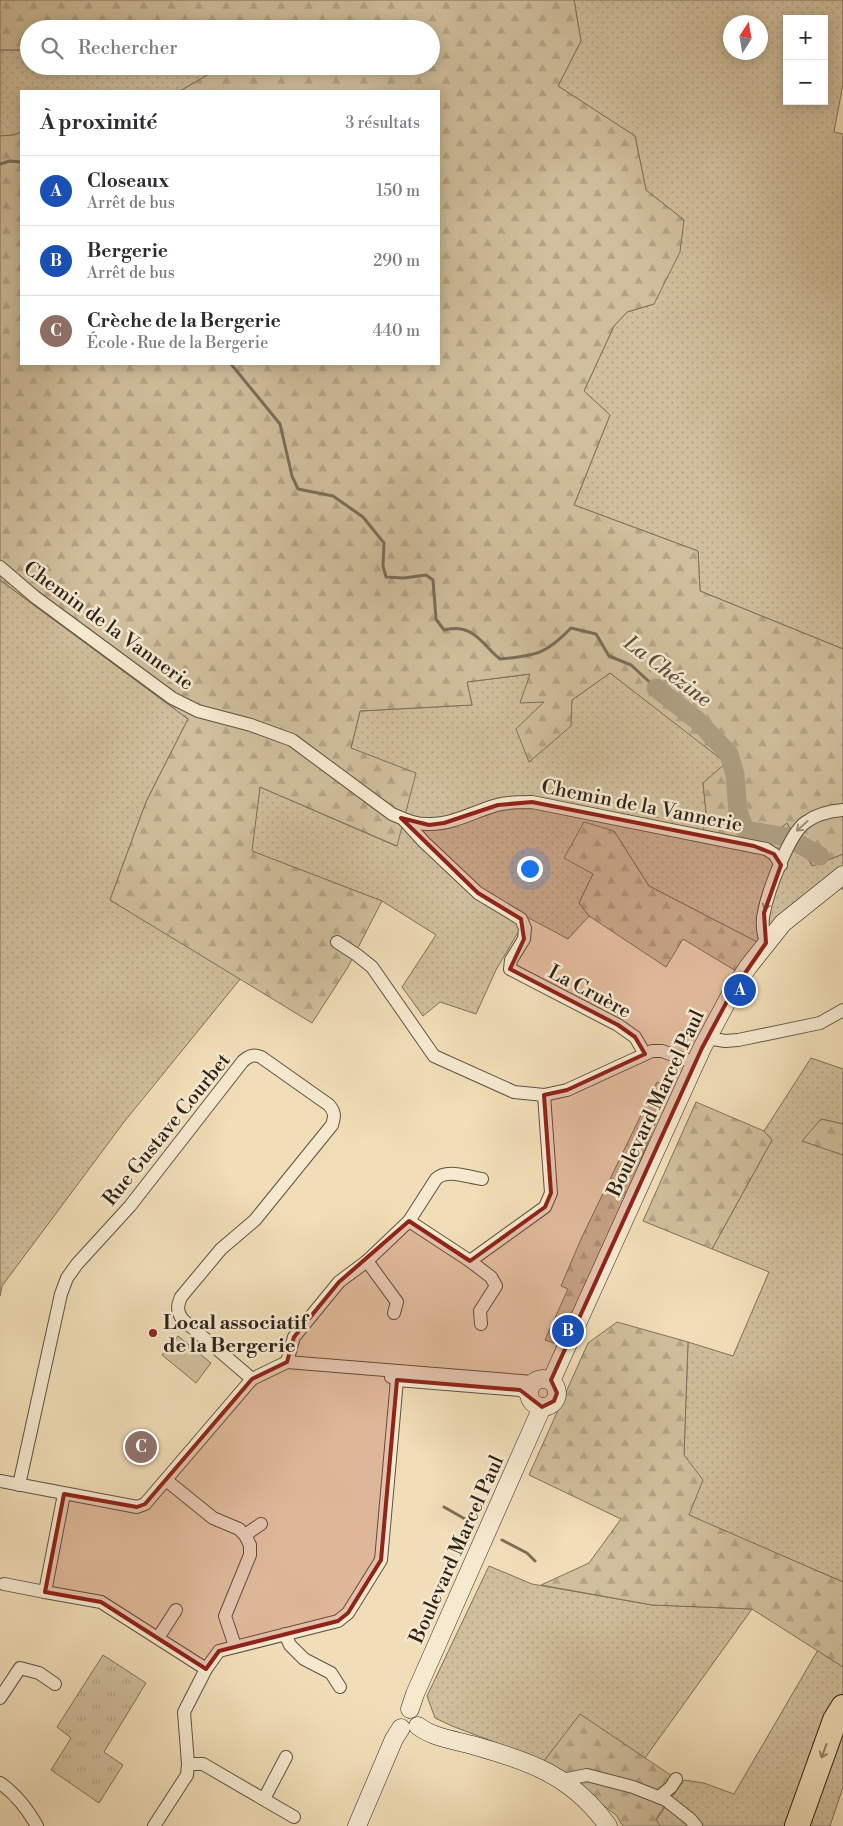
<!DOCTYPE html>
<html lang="fr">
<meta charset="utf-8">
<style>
body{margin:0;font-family:"Libre Bodoni",serif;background:#f7f7f7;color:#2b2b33}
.controls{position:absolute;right:15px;top:15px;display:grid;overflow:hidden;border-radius:0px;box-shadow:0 2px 12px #0003}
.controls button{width:45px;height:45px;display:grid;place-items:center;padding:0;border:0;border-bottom:1px solid #e1e1e2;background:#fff;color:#2b2b33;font:25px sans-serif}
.compass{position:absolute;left:723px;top:15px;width:45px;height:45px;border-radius:50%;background:#fff;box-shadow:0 2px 12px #0003;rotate:11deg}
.you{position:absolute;left:529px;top:868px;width:18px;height:18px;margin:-12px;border:4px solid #fff;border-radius:50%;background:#1a73e8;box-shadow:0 0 0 8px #1a73e833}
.badge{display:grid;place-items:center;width:32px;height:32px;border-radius:50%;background:#8f2418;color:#fff;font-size:16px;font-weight:700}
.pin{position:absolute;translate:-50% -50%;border:2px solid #fff;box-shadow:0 1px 5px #0006}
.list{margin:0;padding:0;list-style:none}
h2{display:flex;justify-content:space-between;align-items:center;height:65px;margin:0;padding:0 20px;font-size:21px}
h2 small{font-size:16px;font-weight:400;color:#7c7c81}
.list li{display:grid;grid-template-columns:32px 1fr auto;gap:15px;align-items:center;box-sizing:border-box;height:70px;padding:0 20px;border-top:1px solid #e1e1e2}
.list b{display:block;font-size:19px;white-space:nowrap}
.list p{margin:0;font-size:16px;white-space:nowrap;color:#7c7c81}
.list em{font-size:16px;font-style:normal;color:#7c7c81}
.icon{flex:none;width:28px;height:28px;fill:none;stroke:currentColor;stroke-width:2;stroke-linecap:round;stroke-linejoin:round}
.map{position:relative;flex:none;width:843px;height:1826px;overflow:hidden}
.search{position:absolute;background:#fff;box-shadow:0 2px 12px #0003;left:20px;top:20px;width:420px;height:55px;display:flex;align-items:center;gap:12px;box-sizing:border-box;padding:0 18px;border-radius:28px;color:#7c7c81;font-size:19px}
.panel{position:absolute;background:#fff;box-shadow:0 2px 12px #0003;left:20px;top:90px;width:420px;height:275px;border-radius:0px}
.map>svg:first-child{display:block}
.grass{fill:url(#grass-dots);stroke:#7e715c;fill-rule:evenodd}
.forest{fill:url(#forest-firs);stroke:#7e715c}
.park{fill:url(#park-tufts);stroke:#7e715c}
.pitch{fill:#d0be9c;stroke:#7e715c}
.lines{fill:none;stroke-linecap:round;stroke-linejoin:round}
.stream{stroke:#7a6d59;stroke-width:3}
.river{stroke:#ae9e82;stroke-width:19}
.street-casing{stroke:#5e5242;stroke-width:14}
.secondary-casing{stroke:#2d241b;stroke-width:19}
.highway-casing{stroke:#2d241b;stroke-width:26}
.street{stroke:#f6e9d0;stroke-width:12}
.secondary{stroke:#f6e9d0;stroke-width:18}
.highway{stroke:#f1ddb7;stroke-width:24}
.oneway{stroke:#9c907f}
.oneway2{stroke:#8f8069}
.marked{fill:#8f2418;fill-opacity:0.2;stroke:#8f2418;stroke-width:4;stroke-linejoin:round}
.poi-dot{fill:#8f2418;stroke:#f6e9d0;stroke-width:2}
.labels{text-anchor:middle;stroke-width:5;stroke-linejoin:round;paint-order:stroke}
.street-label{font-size:20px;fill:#2d241b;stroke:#f6e9d0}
.poi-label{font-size:20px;font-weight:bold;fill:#2d241b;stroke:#f6e9d0;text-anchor:start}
.water-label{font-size:21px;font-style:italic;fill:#5a4f3f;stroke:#f6e9d0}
</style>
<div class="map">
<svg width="843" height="1826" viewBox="0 0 843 1826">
<defs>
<pattern id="grass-dots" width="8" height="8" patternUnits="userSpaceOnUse" patternTransform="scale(1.25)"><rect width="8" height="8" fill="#d0be9c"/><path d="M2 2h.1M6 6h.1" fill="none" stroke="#b3a386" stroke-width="1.8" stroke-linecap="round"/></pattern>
<pattern id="forest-firs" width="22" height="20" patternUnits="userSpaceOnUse" patternTransform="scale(1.25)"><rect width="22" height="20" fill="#d0be9c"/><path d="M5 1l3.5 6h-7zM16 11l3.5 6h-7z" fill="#b3a386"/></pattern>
<pattern id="park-tufts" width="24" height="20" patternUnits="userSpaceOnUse" patternTransform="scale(1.25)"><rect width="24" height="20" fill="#d0be9c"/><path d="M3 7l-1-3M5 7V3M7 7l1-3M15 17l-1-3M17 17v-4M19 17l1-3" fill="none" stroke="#b3a386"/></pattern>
</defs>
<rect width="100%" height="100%" fill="#f1ddb7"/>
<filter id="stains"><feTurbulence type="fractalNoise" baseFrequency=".004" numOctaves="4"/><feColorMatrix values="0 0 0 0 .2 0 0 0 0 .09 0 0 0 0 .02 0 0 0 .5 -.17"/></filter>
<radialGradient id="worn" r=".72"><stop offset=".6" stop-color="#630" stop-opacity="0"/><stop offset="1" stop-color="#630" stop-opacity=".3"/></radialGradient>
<g class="grass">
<path d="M 574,0 L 843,0 L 843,84 L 834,132 L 843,134 L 843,649 L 700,591 L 698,551 L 574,505 L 610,415 L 584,391 L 614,326 L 627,312 L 654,304 L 684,220 L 646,190 L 635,136 L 558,86 L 581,41 ZM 787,19 L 824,19 L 824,101 L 787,101 ZM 730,22 L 760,22 L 760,52 L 730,52 Z"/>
<path d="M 0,50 L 29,50 L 29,66 L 223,66 L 180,91 L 21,91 L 21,132 L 14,135 L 0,136 Z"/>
<path d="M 0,580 L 188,719 L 146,802 L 110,900 L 241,978 L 124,1122 L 2,1286 L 0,1296 Z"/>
<path d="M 610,673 L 727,763 L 703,783 L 706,812 L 774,833 L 787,823 L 812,866 L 843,854 L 843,890 L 828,877 L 759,943 L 649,886 L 614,831 L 579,903 L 589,916 L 568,939 L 527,917 L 496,970 L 476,1014 L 440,1002 L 423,1016 L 402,987 L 436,935 L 382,901 L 251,851 L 260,787 L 396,846 L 351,748 L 360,711 L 472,705 L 467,682 L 531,674 L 545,702 L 517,729 L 530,762 L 572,700 Z"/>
<path d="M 811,1058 L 843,1069 L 843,1124 L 821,1119 L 803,1141 L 843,1155 L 843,1582 L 689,1516 L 684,1455 L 688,1342 L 733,1356 L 769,1272 L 712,1249 L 772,1140 L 764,1131 Z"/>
<path d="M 489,1566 L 532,1584 L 652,1605 L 752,1609 L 645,1758 L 580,1715 L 544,1761 L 452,1726 L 435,1718 L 427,1696 Z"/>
<path d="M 818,1650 L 843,1667 L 843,1787 L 830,1826 L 660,1826 L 656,1820 L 684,1780 L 704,1783 L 734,1794 Z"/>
</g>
<g class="forest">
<path d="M 0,0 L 574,0 L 581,41 L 558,86 L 635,136 L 646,190 L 684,220 L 680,252 L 654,304 L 627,312 L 614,326 L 584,391 L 610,415 L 574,505 L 698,551 L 700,591 L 843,649 L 843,854 L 813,866 L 787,823 L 774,833 L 747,841 L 703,833 L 706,812 L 703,783 L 726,763 L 610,673 L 572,700 L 571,726 L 529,762 L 516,729 L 544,702 L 520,703 L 530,674 L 467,682 L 472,705 L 360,711 L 351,748 L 416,773 L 397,846 L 260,787 L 252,851 L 382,901 L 348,967 L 312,1023 L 110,900 L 146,802 L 188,719 L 0,580 L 0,136 L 14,135 L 21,132 L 21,364 L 439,364 L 439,91 L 180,91 L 223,66 L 431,66 L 431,29 L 29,29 L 29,50 L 0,50 Z"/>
<path d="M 584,822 L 614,831 L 649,886 L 759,943 L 736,971 L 683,939 L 666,967 L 589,916 L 579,903 L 593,874 L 564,858 Z"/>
<path d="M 657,1082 L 669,1088 L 637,1170 L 560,1345 L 545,1340 L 568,1289 L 561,1286 L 581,1239 Z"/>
<path d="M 696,1102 L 764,1131 L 772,1140 L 712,1249 L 643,1221 Z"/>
<path d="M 821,1119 L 843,1124 L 843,1155 L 802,1141 Z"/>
<path d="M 617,1322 L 688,1342 L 684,1455 L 703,1480 L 689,1515 L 843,1582 L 843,1667 L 752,1609 L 652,1605 L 541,1585 L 589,1563 L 621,1519 L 529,1475 L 588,1343 Z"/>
<path d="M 580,1714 L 681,1782 L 656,1819 L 660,1826 L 623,1826 L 616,1815 L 544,1761 Z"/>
</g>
<path class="park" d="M 103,1655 L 146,1683 L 104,1752 L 123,1765 L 99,1803 L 51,1770 L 71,1738 L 57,1727 Z"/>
<path class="pitch" d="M 178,1336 L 211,1363 L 196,1383 L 162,1355 Z"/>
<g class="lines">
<g class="stream">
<path d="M 0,164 L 10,161 L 21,162"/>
<path d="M 231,364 L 280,424 L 292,476 L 298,489 L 333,496 L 363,517 L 384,543 L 383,566 L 386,577 L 404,578 L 426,575 L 433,580 L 436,619 L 444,630 C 449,629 456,628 461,629 C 478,632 488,650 500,659 C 536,656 546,654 571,628 L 596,634 L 609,656 L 631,665 L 656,688"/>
<path d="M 444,1507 L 472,1523"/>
<path d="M 502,1540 L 527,1553 L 535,1561"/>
</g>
<g class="river">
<path d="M 656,688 L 698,721 L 729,754 L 735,775 L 738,811 L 745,830 L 786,837"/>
<path d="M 794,841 L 820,856"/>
</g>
<g class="street-casing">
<g id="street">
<path d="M 0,567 L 35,597 L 172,698 L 198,711 L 251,725 L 292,740 L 392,814 C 404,819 416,825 430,824 C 454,824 475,811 497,805 C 508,802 521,802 532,802 L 766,849 L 774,854 L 781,865"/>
<path d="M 403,819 L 424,842 L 478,893 L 521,919 L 525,928 L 524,939 L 511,960 L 510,969 L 618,1025 L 635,1037 L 645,1054"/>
<path d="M 337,942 L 357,955 L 372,967 L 434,1056 L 514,1092 L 544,1095 L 567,1090 L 652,1051 L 662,1051 L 695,1063"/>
<path d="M 766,943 C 763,933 761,923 764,912 C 768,892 789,833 806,822 C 817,814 830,811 843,810"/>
<path d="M 707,1038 L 725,1041 L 738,1040 L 820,1023 L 843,1010"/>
<path d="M 409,1221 L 470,1261 L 545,1207 L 551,1193 L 544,1095"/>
<path d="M 367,1261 L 397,1302 L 394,1313"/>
<path d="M 470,1261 L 491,1277 L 496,1286 L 480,1311 L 481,1324"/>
<path d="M 287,1362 L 294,1337 L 339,1282 L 367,1261 L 409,1221 L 436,1179 C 447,1168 467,1177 482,1179"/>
<path d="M 391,1377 L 397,1380 L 520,1390 L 529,1395"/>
<path d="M 166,1480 L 213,1518 L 239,1529 L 245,1535 L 250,1545 L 250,1555 L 225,1616 L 235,1646"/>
<path d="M 0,1481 L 137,1507 L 145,1504 L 252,1379 L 287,1362 L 533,1382"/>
<path d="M 19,1485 L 61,1294 L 67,1278 L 77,1264 L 130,1206 L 243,1061 C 249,1056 253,1054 261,1057 L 329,1105 C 335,1112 335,1116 332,1125 L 255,1220 L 221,1249 L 181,1297 C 177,1306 177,1311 182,1319 L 252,1379"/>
<path d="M 64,1494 L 45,1592 L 101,1602 L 206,1669"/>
<path d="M 245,1535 L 261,1524"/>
<path d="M 4,1584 L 45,1592"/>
<path d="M 285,1634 L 290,1645 L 304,1659 L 331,1673 L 340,1687"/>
<path d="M 158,1638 L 176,1610"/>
<path d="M 0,1698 L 20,1668 L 39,1673 L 55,1684"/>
<path d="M 188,1764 L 203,1764 L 294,1817"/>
<path d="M 562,1780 L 587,1775 L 633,1787 L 666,1800 L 690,1819 L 696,1826"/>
<path d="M 0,1783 C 16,1794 28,1810 37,1826"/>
<path d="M 659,1797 L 671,1787 L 676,1779"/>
<path d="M 264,1799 L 286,1757"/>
<path d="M 154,1826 L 187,1775 L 188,1764 L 184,1712 L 206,1669 L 219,1651 L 338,1621 L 348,1613 L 381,1560 L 397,1380"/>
</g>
</g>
<g class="secondary-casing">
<g id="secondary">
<circle cx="543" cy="1393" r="14"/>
<path d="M 551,1381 L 702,1048 L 732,992 L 748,967 L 783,923 L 843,875"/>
<path d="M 410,1709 L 415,1694 L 542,1407"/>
<path d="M 418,1726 C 434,1738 454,1740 472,1745 C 529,1761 573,1776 608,1826"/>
<path d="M 357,1826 L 394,1739 L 401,1728"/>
</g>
</g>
<g class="highway-casing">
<path id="highway" d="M 797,1826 L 835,1720 L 843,1707"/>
</g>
<use href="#street" class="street"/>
<use href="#secondary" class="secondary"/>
<use href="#highway" class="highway"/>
</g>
<defs><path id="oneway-shaft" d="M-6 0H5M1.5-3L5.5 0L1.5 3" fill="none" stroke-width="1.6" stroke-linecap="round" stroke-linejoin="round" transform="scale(1.25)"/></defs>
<g class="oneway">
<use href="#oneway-shaft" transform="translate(802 826) rotate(138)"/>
<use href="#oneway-shaft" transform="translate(767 903) rotate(108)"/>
</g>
<use class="oneway2" href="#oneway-shaft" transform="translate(824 1751) rotate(110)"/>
<path class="marked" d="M 532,802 L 754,846 L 774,854 L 781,865 L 764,913 L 766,943 L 732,992 L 702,1048 L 551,1380 L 557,1393 L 554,1401 L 542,1407 L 520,1390 L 397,1380 L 381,1560 L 348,1613 L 338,1621 L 219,1651 L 206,1669 L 101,1602 L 45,1592 L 64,1494 L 137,1507 L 145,1504 L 252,1379 L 287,1362 L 294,1337 L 339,1282 L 409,1221 L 470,1261 L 545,1207 L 551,1193 L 544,1095 L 567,1090 L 645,1054 L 635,1037 L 618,1025 L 510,969 L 524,939 L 521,919 L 478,893 L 401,818 L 429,825 L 444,823 L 498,805 Z"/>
<circle class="poi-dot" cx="153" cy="1333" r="5"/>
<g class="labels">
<g class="street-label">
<text transform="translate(109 625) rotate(36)" y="7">Chemin de la Vannerie</text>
<text transform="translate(642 805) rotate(11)" y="7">Chemin de la Vannerie</text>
<text transform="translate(590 991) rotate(28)" y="7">La Cruère</text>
<text transform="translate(655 1103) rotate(-65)" y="7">Boulevard Marcel Paul</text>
<text transform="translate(166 1129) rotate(-51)" y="7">Rue Gustave Courbet</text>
<text transform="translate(456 1549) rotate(-66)" y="7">Boulevard Marcel Paul</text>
</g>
<g class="poi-label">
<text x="163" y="1329">Local associatif<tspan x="163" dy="23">de la Bergerie</tspan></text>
</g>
<g class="water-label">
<text transform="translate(668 671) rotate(37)" y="7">La Chézine</text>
</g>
</g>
<rect width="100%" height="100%" filter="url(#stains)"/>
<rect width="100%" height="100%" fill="url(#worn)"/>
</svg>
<div class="controls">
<button>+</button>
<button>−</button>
</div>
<svg class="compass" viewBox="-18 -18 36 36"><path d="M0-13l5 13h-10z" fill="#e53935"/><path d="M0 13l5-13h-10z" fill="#7c7c81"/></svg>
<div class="you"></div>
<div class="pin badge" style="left:740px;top:990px;background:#1a4fb4">A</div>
<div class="pin badge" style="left:568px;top:1331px;background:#1a4fb4">B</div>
<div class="pin badge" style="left:141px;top:1447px;background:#8d6e63">C</div>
<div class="search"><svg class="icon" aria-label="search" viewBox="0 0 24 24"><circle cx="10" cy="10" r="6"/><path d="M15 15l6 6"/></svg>Rechercher</div>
<section class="panel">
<h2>À proximité<small>3 résultats</small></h2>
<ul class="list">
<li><span class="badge" style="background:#1a4fb4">A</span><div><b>Closeaux</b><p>Arrêt de bus</p></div><em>150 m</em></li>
<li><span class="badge" style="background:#1a4fb4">B</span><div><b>Bergerie</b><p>Arrêt de bus</p></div><em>290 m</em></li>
<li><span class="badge" style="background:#8d6e63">C</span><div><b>Crèche de la Bergerie</b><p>École · Rue de la Bergerie</p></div><em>440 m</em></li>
</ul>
</section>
</div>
